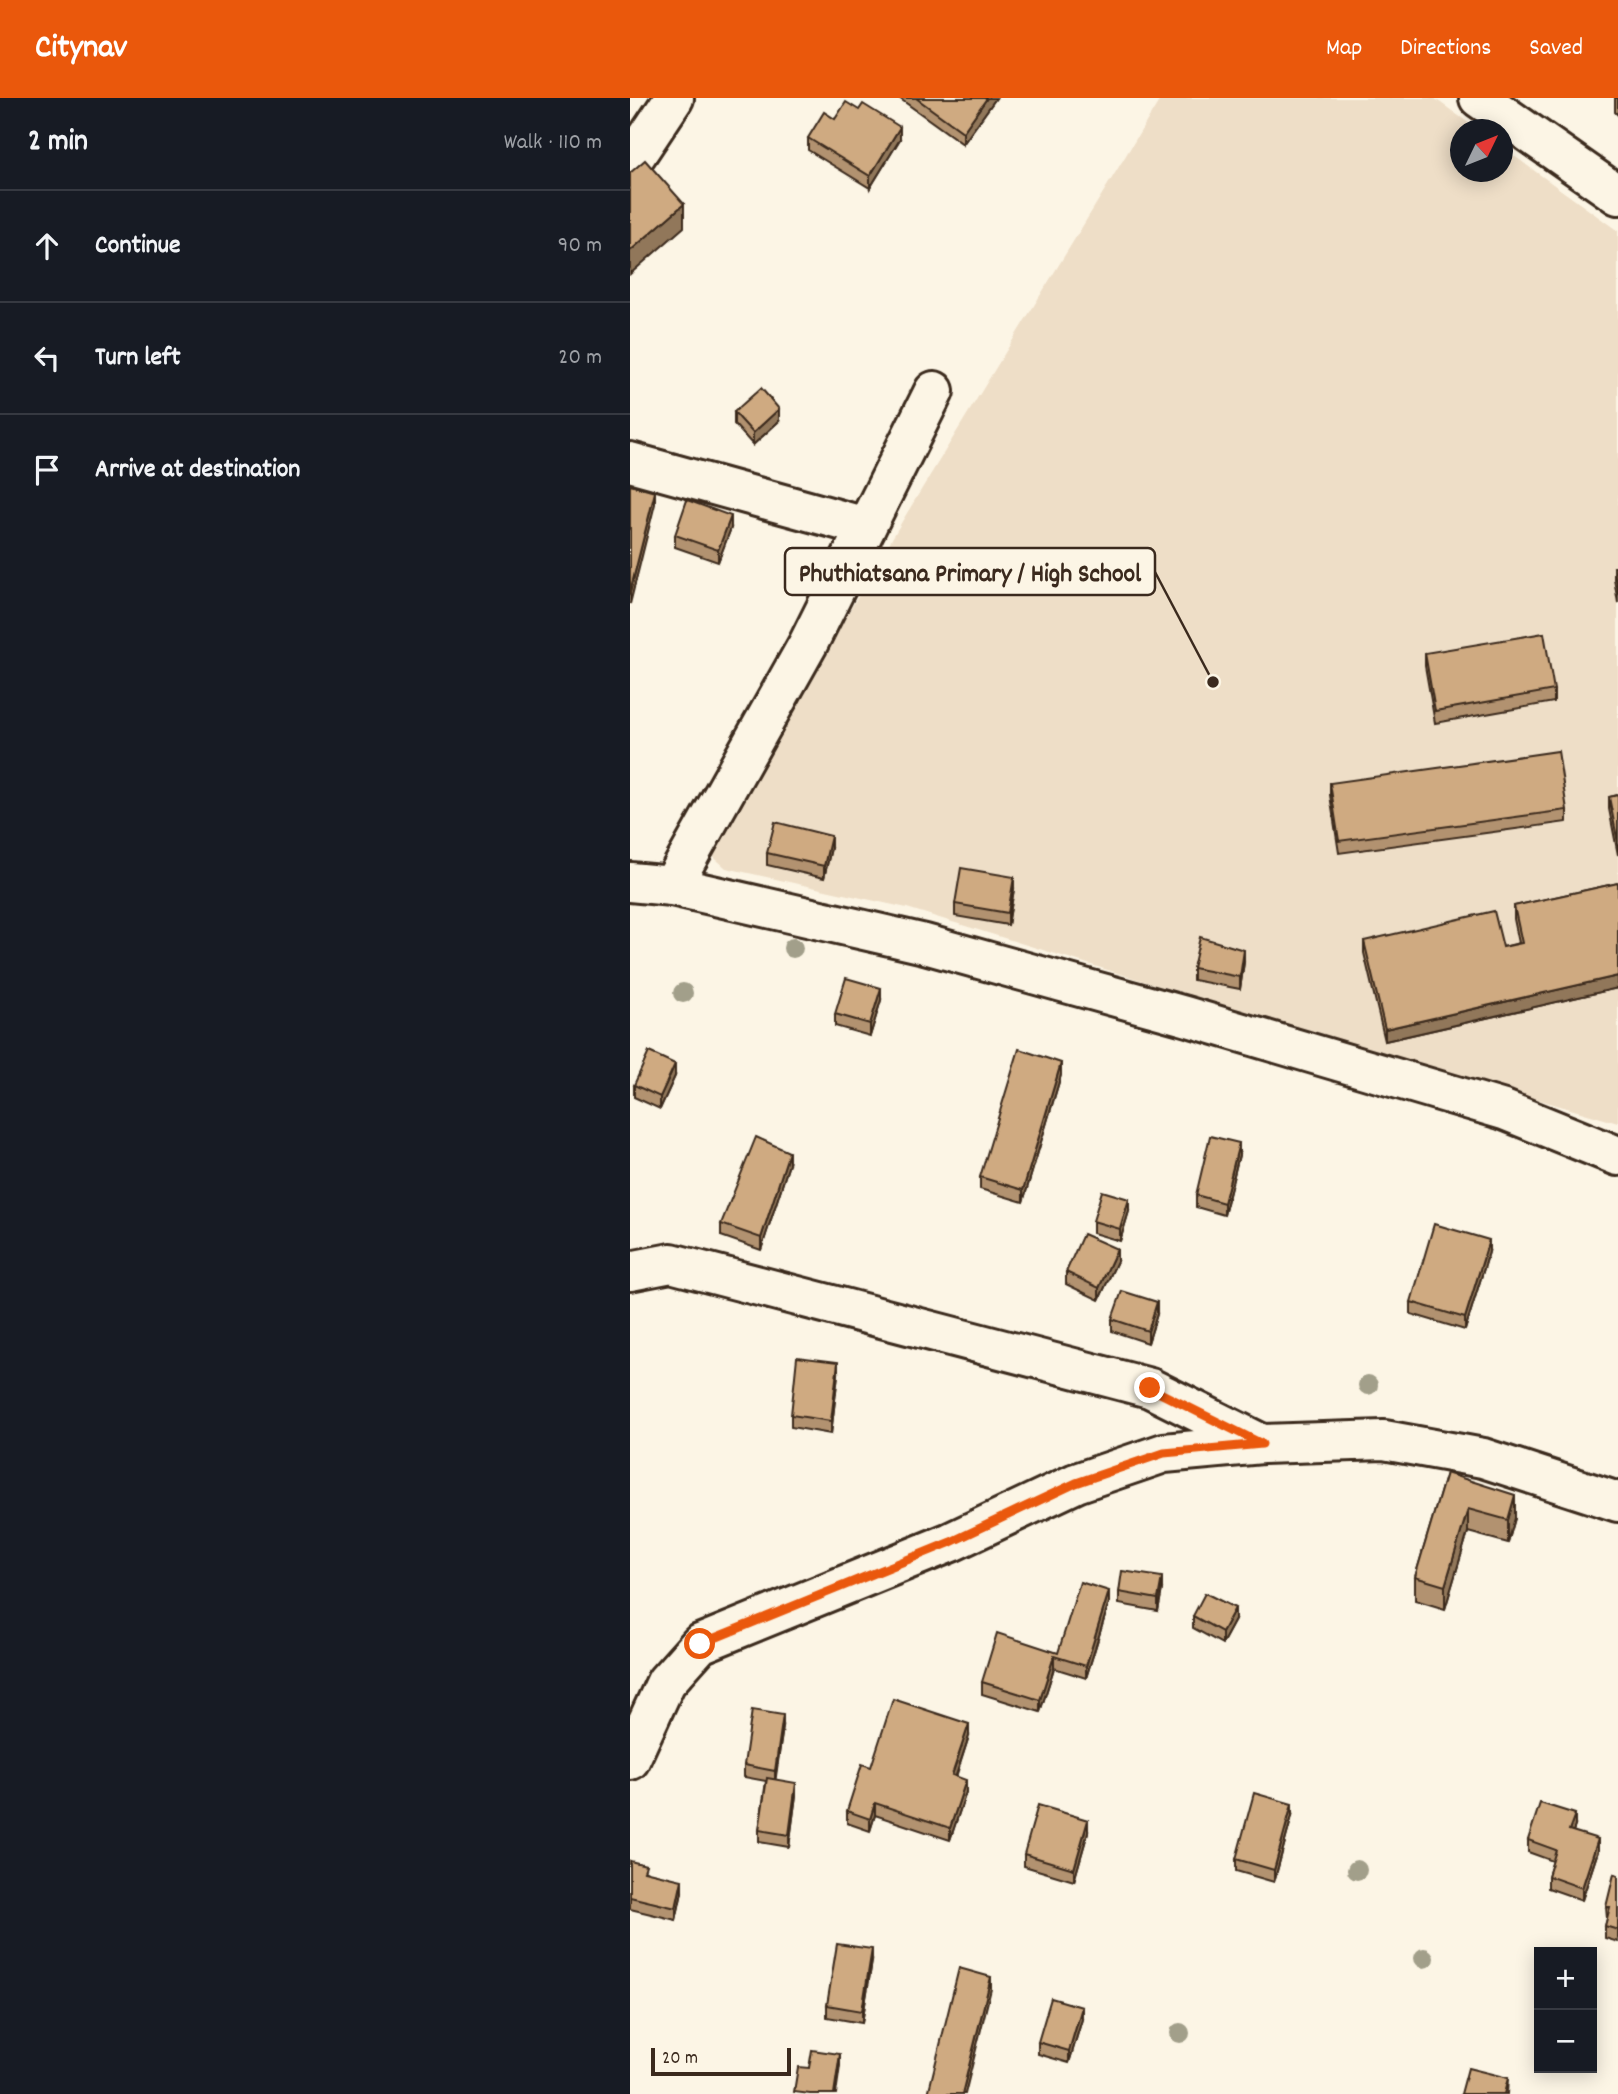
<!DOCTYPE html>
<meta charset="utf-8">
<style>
body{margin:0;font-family:Dekko,sans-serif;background:#20242c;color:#f1f3f6}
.controls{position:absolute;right:21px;bottom:21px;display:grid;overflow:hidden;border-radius:0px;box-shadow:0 4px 18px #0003}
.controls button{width:63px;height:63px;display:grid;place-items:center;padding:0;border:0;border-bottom:2px solid #363941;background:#171b24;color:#f1f3f6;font:35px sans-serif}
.compass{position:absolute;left:820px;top:21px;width:63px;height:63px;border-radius:50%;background:#171b24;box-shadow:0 4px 18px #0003;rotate:47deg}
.scale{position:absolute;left:21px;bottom:18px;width:140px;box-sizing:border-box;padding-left:7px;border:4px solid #3b2a1e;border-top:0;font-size:19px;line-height:24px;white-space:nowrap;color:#3b2a1e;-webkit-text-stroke:5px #fcf5e5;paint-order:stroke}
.stop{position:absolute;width:21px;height:21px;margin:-16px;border:5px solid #ea580c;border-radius:50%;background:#fff}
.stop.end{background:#ea580c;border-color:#fff;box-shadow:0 2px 7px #0008}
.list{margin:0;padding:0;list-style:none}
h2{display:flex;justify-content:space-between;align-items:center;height:91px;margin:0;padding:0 28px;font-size:30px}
h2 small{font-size:23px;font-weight:400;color:#9ea1a6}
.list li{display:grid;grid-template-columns:46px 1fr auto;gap:21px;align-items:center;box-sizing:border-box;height:112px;padding:0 28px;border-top:2px solid #363941}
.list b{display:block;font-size:26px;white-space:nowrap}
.list em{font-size:23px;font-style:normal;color:#9ea1a6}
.icon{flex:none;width:38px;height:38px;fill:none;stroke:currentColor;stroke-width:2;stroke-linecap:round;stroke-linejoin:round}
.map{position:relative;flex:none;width:988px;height:1996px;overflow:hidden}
header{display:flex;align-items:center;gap:42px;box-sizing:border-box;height:98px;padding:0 35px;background:#ea580c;color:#fff}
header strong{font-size:33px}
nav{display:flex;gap:38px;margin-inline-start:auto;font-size:24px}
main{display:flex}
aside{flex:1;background:#171b24}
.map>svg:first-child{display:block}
.built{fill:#eedec7}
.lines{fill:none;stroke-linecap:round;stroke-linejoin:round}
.minor-casing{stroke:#3b2a1e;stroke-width:44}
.minor{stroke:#fcf5e5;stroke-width:38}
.tree{fill:#a29f8a}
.wall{fill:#b2926f;stroke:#3b2a1e;stroke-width:2}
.shaded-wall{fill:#91775a;stroke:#3b2a1e;stroke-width:2}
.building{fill:#cfaa81;stroke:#3b2a1e;stroke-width:2}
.route{stroke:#ea580c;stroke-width:9}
.leader{fill:none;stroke:#3b2a1e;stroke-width:2.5}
.callout-dot{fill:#3b2a1e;stroke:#fcf5e5;stroke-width:2.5}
.callout{fill:#fcf5e5;stroke:#3b2a1e;stroke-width:2.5}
.callout-label{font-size:26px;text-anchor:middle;font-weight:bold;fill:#3b2a1e}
</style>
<header>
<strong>Citynav</strong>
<nav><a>Map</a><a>Directions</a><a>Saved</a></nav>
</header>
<main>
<aside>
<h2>2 min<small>Walk · 110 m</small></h2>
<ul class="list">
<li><svg class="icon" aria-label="ahead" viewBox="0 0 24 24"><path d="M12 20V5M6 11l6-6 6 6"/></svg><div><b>Continue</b></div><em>90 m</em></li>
<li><svg class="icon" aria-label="left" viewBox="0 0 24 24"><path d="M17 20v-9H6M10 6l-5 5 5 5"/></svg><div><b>Turn left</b></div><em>20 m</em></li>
<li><svg class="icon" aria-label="arrive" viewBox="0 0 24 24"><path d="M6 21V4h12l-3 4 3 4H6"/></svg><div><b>Arrive at destination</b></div></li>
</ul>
</aside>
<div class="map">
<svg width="988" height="1996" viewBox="0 0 988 1996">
<rect width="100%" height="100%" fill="#fcf5e5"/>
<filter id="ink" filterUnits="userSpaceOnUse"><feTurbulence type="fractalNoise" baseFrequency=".0143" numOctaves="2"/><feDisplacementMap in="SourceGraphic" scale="14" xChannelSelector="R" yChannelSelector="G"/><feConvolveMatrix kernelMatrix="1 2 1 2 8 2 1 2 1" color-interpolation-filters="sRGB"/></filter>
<g filter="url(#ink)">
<path class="built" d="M 531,0 L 804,0 L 847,31 L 830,32 L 830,74 L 872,74 L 873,50 L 988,133 L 988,1025 L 659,928 L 277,810 L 96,770 L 78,754 L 277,415 Z"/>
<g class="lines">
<g class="minor-casing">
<g id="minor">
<path d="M 849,0 L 988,97"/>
<path d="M 0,66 L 44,0"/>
<path d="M 0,364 L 236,429"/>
<path d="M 0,784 L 42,788 L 295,846 L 555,918 L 874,1012 L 988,1058"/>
<path d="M 42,788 L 178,546 L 304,293"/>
<path d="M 0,1173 L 41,1165 L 520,1290 L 632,1346"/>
<path d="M 0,1662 L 36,1584 L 70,1546 L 321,1444 L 446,1385 L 534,1355 L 632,1346 L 754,1342 L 853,1360 L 988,1404"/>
</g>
</g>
<use href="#minor" class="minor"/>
</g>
<g class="tree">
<circle cx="163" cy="850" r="10"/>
<circle cx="53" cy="895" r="10"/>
<circle cx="738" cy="1287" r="10"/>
<circle cx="727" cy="1772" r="10"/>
<circle cx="794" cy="1860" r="10"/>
<circle cx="550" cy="1935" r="10"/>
</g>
<g class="wall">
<path d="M 269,0 L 366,0 L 333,46 Z"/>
<path d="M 985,0 L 988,0 L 988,17 L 985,14 Z"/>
<path d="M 205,21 L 270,41 L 240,90 L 178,52 L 178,40 Z"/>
<path d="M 104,314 L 149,323 L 123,347 L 104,326 Z"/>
<path d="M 101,430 L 88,464 L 45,449 L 45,437 Z"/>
<path d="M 984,469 L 988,469 L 988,505 L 984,481 Z"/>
<path d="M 795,555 L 924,592 L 924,604 L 805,625 L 795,568 Z"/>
<path d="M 700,685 L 937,712 L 937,724 L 709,755 L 700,697 Z"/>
<path d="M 988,697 L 988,757 L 979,711 L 979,699 Z"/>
<path d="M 201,750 L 194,780 L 137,767 L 137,755 Z"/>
<path d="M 988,785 L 988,890 L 755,943 L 734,855 L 734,843 L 873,849 L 889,845 L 884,821 L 884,808 Z"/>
<path d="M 384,791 L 378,827 L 325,818 L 325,806 Z"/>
<path d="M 614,864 L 610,891 L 563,882 L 563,870 Z"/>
<path d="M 251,902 L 240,938 L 205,928 L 205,916 Z"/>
<path d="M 431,977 L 393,1104 L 350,1091 L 350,1079 Z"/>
<path d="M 45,978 L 30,1011 L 4,999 L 4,987 Z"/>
<path d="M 609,1057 L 594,1117 L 566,1109 L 566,1097 Z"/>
<path d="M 159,1066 L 131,1152 L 91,1138 L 91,1126 Z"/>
<path d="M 499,1113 L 490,1143 L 463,1135 L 463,1123 Z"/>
<path d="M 859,1154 L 835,1232 L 781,1216 L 781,1204 Z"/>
<path d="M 487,1163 L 469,1202 L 436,1186 L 436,1174 Z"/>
<path d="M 527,1216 L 518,1245 L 482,1233 L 482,1221 Z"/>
<path d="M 208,1276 L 201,1336 L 161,1329 L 161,1317 Z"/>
<path d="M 816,1375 L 885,1420 L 878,1445 L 838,1434 L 815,1511 L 785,1502 L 785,1479 Z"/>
<path d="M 532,1491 L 528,1513 L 489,1506 L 489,1494 Z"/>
<path d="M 479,1505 L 456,1580 L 424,1570 L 410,1614 L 352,1596 L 352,1584 L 428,1555 Z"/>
<path d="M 563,1518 L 605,1522 L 592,1546 L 563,1530 Z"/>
<path d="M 153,1629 L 145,1681 L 166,1697 L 159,1749 L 129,1744 L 129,1732 L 136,1683 L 114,1679 L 114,1667 Z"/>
<path d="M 339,1638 L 326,1679 L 336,1694 L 320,1742 L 245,1717 L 240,1733 L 217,1725 L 217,1713 L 241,1669 Z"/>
<path d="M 662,1718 L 644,1784 L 606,1773 L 606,1761 Z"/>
<path d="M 945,1728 L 943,1733 L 968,1753 L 952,1802 L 918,1790 L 918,1778 L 923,1763 L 898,1754 L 898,1742 Z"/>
<path d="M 458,1734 L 444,1783 L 394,1768 L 394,1756 Z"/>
<path d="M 0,1763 L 16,1773 L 52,1794 L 46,1822 L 0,1811 Z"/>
<path d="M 988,1778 L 988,1844 L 975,1840 L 975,1828 L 977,1821 L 976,1809 Z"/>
<path d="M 242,1863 L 232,1925 L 197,1919 L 197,1907 Z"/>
<path d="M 452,1921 L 439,1965 L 408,1956 L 408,1944 Z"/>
</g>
<g class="shaded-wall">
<path d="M 357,0 L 366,0 L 333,46 L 333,34 Z"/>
<path d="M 270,29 L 270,41 L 240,90 L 240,78 Z"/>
<path d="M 54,106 L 54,129 L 0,176 L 0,153 Z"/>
<path d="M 149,311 L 149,323 L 123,347 L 123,335 Z"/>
<path d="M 25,394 L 25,406 L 0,506 L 0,494 Z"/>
<path d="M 101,418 L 101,430 L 88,464 L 88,452 Z"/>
<path d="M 201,738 L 201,750 L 194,780 L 194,768 Z"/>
<path d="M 384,779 L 384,791 L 378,827 L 378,815 Z"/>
<path d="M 614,852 L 614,864 L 610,891 L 610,879 Z"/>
<path d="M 988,878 L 988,890 L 755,943 L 755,931 Z"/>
<path d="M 251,890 L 251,902 L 240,938 L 240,926 Z"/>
<path d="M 431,965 L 431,977 L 393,1104 L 393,1092 Z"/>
<path d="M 45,966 L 45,978 L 30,1011 L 30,999 Z"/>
<path d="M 609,1045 L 609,1057 L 594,1117 L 594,1105 Z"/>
<path d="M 159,1054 L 159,1066 L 131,1152 L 131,1140 Z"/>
<path d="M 499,1101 L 499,1113 L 490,1143 L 490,1131 Z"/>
<path d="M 859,1142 L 859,1154 L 835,1232 L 835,1220 Z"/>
<path d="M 487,1151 L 487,1163 L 469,1202 L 469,1190 Z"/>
<path d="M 527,1204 L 527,1216 L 518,1245 L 518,1233 Z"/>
<path d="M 208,1264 L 208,1276 L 201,1336 L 201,1323 Z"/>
<path d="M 885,1397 L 885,1420 L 878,1445 L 878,1422 Z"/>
<path d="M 838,1411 L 838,1434 L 815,1511 L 815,1488 Z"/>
<path d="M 532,1479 L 532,1491 L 528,1513 L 528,1501 Z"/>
<path d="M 479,1493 L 479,1505 L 456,1580 L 456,1568 Z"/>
<path d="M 605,1510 L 605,1522 L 592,1546 L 592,1534 Z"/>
<path d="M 424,1558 L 424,1570 L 410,1614 L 410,1602 Z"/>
<path d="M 153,1617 L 153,1629 L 145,1685 L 145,1673 Z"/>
<path d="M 339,1626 L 339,1638 L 322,1689 L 322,1677 Z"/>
<path d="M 336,1682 L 336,1694 L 320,1742 L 320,1730 Z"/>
<path d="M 166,1685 L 166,1697 L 159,1749 L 159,1737 Z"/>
<path d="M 245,1705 L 245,1717 L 240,1733 L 240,1721 Z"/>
<path d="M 662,1706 L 662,1718 L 644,1784 L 644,1772 Z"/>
<path d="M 945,1716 L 945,1728 L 939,1744 L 939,1732 Z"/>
<path d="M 458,1722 L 458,1734 L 444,1783 L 444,1771 Z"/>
<path d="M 968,1741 L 968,1753 L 952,1802 L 952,1790 Z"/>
<path d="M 52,1782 L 52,1794 L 46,1822 L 46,1810 Z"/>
<path d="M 242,1851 L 242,1863 L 232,1925 L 232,1913 Z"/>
<path d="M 361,1879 L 361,1891 L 335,1996 L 332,1996 Z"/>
<path d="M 452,1909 L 452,1921 L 439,1965 L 439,1953 Z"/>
<path d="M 210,1956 L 210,1968 L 206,1996 L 204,1996 Z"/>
<path d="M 878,1980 L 877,1996 L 874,1996 Z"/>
</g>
<g class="building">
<path d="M 286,0 L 357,0 L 333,34 Z"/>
<path d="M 216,4 L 229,12 L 233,6 L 270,29 L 240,78 L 178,40 L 194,14 L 205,21 Z"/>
<path d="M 15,62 L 54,106 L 0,153 L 0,75 Z"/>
<path d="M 131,290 L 149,311 L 123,335 L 104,314 Z"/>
<path d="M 0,387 L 25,394 L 0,494 Z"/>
<path d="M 57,402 L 101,418 L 88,452 L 45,437 Z"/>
<path d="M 984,469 L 988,469 L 988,493 Z"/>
<path d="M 914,535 L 924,592 L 805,613 L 795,555 Z"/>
<path d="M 928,653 L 937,712 L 709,743 L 700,685 Z"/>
<path d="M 988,697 L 988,745 L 979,699 Z"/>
<path d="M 145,724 L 201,738 L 194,768 L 137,755 Z"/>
<path d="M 331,770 L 384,779 L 378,815 L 325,806 Z"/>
<path d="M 988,785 L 988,878 L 755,931 L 734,843 L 864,813 L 873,849 L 892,845 L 884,808 Z"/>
<path d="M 570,839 L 614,852 L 610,879 L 563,870 Z"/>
<path d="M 216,880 L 251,890 L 240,926 L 205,916 Z"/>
<path d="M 389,951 L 431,965 L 393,1092 L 350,1079 Z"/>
<path d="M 19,954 L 45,966 L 30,999 L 4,987 Z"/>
<path d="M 580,1038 L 609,1045 L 594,1105 L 566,1097 Z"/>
<path d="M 126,1039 L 159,1054 L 131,1140 L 91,1126 Z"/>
<path d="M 472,1093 L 499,1101 L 490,1131 L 463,1123 Z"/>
<path d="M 804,1126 L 859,1142 L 835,1220 L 781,1204 Z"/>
<path d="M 453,1136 L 487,1151 L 469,1190 L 436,1174 Z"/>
<path d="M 492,1193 L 527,1204 L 518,1233 L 482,1221 Z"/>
<path d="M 167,1259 L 208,1264 L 201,1323 L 161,1317 Z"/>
<path d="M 816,1375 L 885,1397 L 878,1422 L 838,1411 L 815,1488 L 785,1479 Z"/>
<path d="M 492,1473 L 532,1479 L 528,1501 L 489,1494 Z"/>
<path d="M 450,1484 L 479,1493 L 456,1568 L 424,1558 L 410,1602 L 352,1584 L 367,1535 L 428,1555 Z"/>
<path d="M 575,1495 L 605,1510 L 592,1534 L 563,1518 Z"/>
<path d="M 263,1601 L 339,1626 L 322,1677 L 336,1682 L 320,1730 L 245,1705 L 240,1721 L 217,1713 L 232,1666 L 241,1669 Z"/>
<path d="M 122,1612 L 153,1617 L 145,1673 L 114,1667 Z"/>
<path d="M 137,1680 L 166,1685 L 159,1737 L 129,1732 Z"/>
<path d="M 624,1695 L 662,1706 L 644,1772 L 606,1761 Z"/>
<path d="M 910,1705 L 945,1716 L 939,1732 L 968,1741 L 952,1790 L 918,1778 L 926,1752 L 898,1742 Z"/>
<path d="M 408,1707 L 458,1722 L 444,1771 L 394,1756 Z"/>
<path d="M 0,1763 L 16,1767 L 14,1773 L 52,1782 L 46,1810 L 0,1799 Z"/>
<path d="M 984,1776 L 988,1778 L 988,1832 L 975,1828 L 980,1809 L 976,1809 Z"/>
<path d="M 207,1846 L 242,1851 L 232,1913 L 197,1907 Z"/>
<path d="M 329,1870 L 361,1879 L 332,1996 L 298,1996 Z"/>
<path d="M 421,1900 L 452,1909 L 439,1953 L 408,1944 Z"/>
<path d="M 182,1952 L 210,1956 L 204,1996 L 180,1996 L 164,1994 L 168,1969 L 179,1970 Z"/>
<path d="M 838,1970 L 878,1980 L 874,1996 L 831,1996 Z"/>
</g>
</g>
<g class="lines" filter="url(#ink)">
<path class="route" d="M 70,1546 L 321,1444 L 446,1385 L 534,1355 L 632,1346 L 520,1290"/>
</g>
<path class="leader" d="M583 584L525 474"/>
<circle class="callout-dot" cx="583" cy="584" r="7"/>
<rect class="callout" x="155" y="450" width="370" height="47" rx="7"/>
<g class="callout-label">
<text x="340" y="483">Phuthiatsana Primary / High School</text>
</g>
</svg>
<div class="controls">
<button>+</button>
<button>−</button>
</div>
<svg class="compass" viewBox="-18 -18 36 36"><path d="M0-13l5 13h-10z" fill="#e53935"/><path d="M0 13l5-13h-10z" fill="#9ea1a6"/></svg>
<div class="scale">20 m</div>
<div class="stop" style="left:70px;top:1546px"></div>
<div class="stop end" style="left:520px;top:1290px"></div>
</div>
</main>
